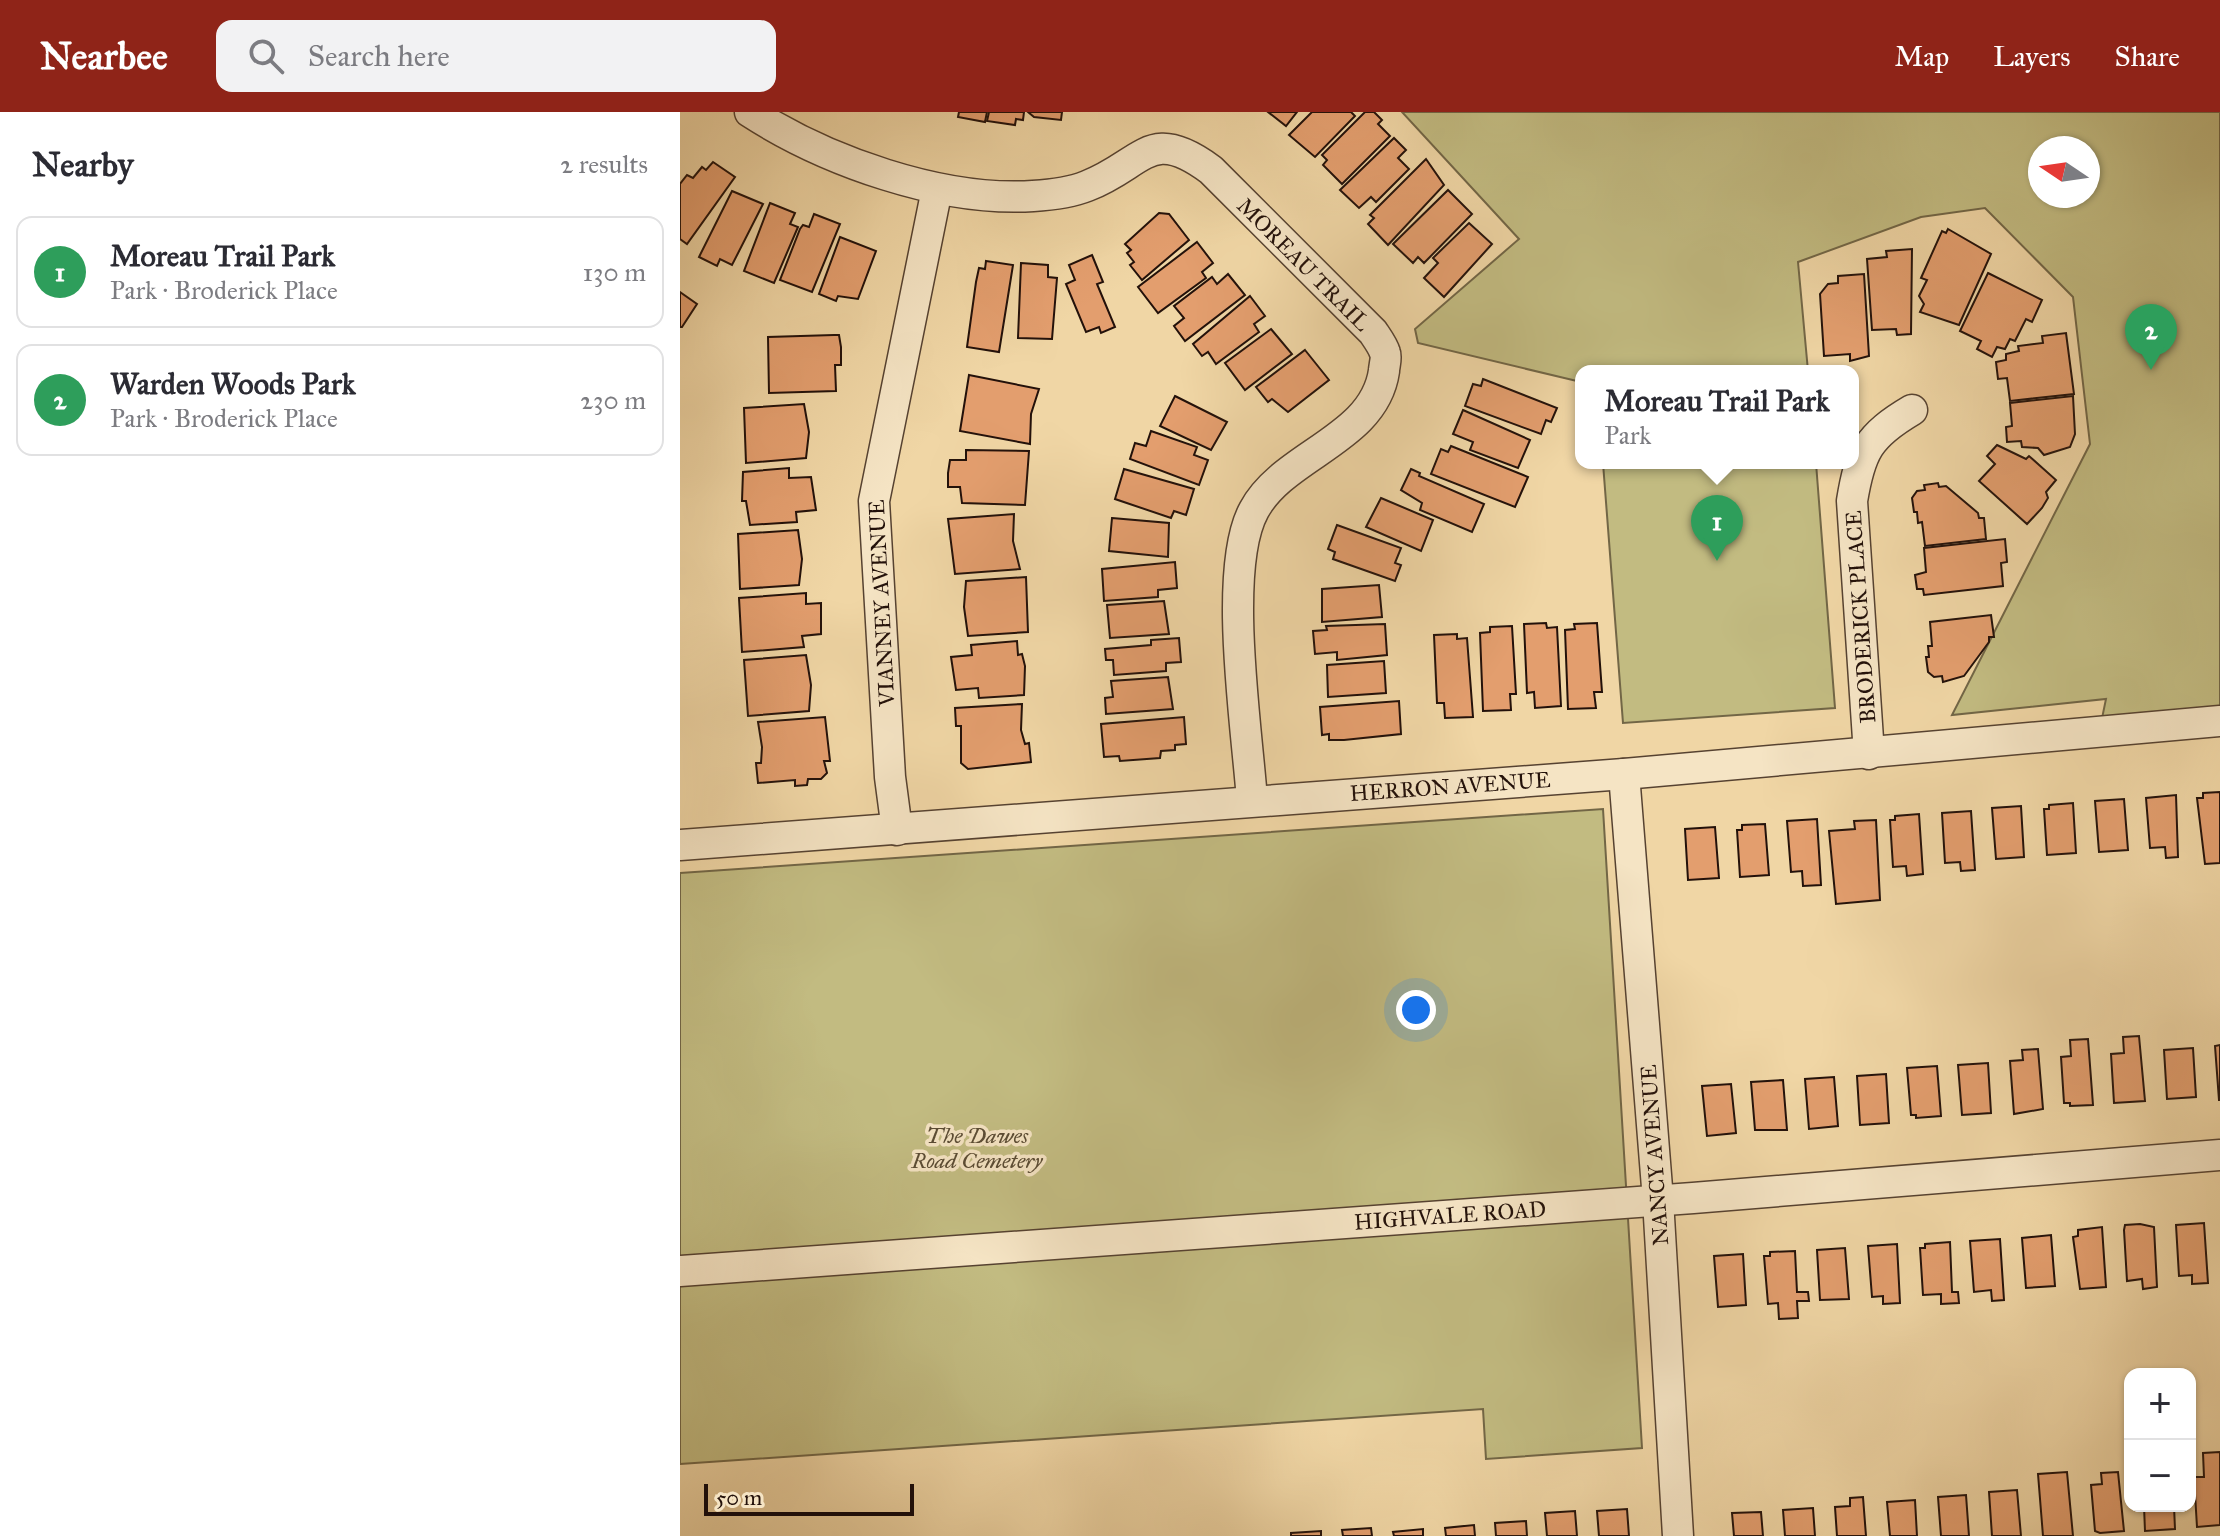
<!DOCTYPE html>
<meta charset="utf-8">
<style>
body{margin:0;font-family:"IM FELL Great Primer",serif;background:#f2f2f3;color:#2b2b33}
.controls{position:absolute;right:24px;bottom:24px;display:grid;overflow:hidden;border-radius:16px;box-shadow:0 2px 6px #0004}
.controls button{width:72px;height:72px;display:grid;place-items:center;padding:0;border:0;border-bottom:2px solid #e1e1e2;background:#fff;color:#2b2b33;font:40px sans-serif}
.compass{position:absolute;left:1348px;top:24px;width:72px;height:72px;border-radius:50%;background:#fff;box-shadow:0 2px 6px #0004;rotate:283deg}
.scale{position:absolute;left:24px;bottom:20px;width:210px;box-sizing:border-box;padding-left:8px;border:4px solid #23110a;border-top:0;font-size:22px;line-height:28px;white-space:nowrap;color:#23110a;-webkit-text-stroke:6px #f5e4c4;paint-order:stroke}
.you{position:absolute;left:736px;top:898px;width:28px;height:28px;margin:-20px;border:6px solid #fff;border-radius:50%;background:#1a73e8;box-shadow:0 0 0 12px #1a73e833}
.badge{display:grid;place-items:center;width:52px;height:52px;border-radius:50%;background:#8f2418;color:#fff;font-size:26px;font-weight:700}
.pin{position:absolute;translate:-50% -66px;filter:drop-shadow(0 2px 4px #0008)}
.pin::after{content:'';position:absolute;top:42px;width:28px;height:24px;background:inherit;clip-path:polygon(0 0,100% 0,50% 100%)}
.popup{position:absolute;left:895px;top:253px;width:284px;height:104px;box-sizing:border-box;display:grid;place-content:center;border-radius:16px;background:#fff;filter:drop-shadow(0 2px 6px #0005);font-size:26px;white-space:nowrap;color:#7c7c81}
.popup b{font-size:30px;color:#2b2b33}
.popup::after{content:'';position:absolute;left:50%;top:100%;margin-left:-16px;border:16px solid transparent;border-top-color:#fff}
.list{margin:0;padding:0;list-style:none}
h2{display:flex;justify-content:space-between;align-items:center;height:104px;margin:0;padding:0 32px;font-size:34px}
h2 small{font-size:26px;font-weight:400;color:#7c7c81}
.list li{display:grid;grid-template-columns:52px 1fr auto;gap:24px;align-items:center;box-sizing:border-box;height:112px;margin:0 16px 16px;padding:0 16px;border:2px solid #e1e1e2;border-radius:16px}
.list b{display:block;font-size:30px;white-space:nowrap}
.list p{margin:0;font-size:26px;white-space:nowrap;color:#7c7c81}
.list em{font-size:26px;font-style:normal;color:#7c7c81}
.icon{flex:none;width:44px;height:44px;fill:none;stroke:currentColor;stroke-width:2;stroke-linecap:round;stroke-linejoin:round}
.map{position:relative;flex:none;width:1540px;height:1424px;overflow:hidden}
header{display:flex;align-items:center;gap:48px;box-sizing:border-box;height:112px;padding:0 40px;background:#8f2418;color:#fff}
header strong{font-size:38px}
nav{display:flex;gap:44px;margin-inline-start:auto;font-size:28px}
.search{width:560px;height:72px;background:#f2f2f3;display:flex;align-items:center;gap:20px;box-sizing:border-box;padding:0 28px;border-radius:16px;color:#7c7c81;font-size:30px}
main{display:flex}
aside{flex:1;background:#fff}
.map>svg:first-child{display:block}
.green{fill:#c2bb81;stroke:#726646;stroke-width:2;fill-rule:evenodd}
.building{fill:#e39e6e;stroke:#23110a;stroke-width:2}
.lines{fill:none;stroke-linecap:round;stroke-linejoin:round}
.minor-casing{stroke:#564231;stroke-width:33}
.minor{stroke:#f5e4c4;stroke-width:30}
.labels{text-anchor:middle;stroke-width:7;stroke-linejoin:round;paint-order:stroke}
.street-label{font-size:22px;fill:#23110a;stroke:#f5e4c4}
.park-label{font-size:22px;font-style:italic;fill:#5b4c34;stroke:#f5e4c4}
</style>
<header>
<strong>Nearbee</strong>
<div class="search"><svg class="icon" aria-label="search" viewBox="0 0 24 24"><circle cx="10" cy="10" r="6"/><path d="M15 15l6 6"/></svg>Search here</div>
<nav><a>Map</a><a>Layers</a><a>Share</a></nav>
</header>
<main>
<aside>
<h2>Nearby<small>2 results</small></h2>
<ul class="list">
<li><span class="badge" style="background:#2e9e5b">1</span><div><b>Moreau Trail Park</b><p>Park · Broderick Place</p></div><em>130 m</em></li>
<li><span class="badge" style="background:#2e9e5b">2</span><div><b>Warden Woods Park</b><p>Park · Broderick Place</p></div><em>230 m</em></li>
</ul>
</aside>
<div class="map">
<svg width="1540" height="1424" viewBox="0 0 1540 1424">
<rect width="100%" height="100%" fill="#f0d6a5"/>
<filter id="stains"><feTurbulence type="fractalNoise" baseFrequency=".0025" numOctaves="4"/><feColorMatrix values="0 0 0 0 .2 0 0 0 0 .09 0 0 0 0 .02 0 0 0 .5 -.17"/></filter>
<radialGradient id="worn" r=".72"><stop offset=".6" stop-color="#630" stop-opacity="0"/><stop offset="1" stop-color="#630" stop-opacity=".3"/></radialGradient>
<g class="green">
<path d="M 722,0 L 1540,0 L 1540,604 L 1420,616 L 1426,587 L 1272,603 L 1410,332 L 1393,185 L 1305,96 L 1241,105 L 1118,150 L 1128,259 L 901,259 L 901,270 L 738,231 L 735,217 L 839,127 ZM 1360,36 L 1408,36 L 1408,84 L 1360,84 Z"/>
<path d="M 923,351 L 1136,351 L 1155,596 L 943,611 Z"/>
<path d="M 923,697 L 962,1336 L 806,1347 L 803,1297 L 0,1352 L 0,761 Z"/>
</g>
<g class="building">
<path d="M 279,0 L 307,0 L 305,10 L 278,5 Z"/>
<path d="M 309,0 L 344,0 L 343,8 L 336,7 L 335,13 L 307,9 Z"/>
<path d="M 348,0 L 382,0 L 381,8 L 354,5 Z"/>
<path d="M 588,0 L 617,0 L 606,14 Z"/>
<path d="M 632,0 L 671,0 L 675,4 L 635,45 L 609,23 Z"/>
<path d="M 685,0 L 694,0 L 702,8 L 698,12 L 710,24 L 662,72 L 643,53 L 647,48 L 642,43 Z"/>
<path d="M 714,26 L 726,38 L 718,46 L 729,57 L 696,90 L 691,85 L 679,96 L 660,78 Z"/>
<path d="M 746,47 L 764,73 L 708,133 L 688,112 L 694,106 L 690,103 Z"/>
<path d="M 33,50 L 55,65 L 7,132 L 0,127 L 0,72 L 7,63 L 13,66 L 22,55 L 26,58 Z"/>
<path d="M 768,78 L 792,102 L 744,151 L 738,145 L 733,151 L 713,132 Z"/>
<path d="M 52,79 L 83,92 L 52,153 L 40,147 L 37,154 L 19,145 Z"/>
<path d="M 90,91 L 115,101 L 110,112 L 118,115 L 94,171 L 64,159 Z"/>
<path d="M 479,101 L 489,102 L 509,128 L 462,168 L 450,153 L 454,150 L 447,141 L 451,138 L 445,132 Z"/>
<path d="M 134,102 L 160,112 L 132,180 L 100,168 L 120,117 L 123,113 L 129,115 Z"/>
<path d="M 789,111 L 812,132 L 764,185 L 744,166 L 758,151 L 753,146 Z"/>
<path d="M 1268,117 L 1311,142 L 1279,213 L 1240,200 L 1244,192 L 1239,184 L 1247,168 L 1241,166 L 1262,119 L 1266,121 Z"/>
<path d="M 160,125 L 196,139 L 178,187 L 158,184 L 156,189 L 139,182 Z"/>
<path d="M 517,130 L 533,151 L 522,160 L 526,166 L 478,201 L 458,175 Z"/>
<path d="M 1232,137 L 1231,222 L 1217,223 L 1216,217 L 1192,218 L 1187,147 L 1207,145 L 1206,139 Z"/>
<path d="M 412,143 L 423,170 L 417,172 L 435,215 L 421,221 L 419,215 L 406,220 L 386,172 L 395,168 L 389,153 Z"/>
<path d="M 306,149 L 333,153 L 319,240 L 287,235 L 296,170 L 299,156 L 305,157 Z"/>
<path d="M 341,151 L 368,153 L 368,165 L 377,166 L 372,227 L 338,226 Z"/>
<path d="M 1308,161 L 1362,188 L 1352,210 L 1346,207 L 1335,229 L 1330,227 L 1325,237 L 1317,235 L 1312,245 L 1297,237 L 1301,229 L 1280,219 Z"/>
<path d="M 548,162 L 565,183 L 505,229 L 494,214 L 504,206 L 494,194 L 532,165 L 537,172 Z"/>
<path d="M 1184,162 L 1189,244 L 1170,249 L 1170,242 L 1144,244 L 1140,182 L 1148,172 L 1158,171 L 1158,164 Z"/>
<path d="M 0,180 L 17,192 L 2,215 L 0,215 Z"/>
<path d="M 570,184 L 585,204 L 574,212 L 579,220 L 536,252 L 528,240 L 522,244 L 513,232 Z"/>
<path d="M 591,217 L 612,242 L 565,278 L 545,251 Z"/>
<path d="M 1386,221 L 1394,282 L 1330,289 L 1327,266 L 1318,267 L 1316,250 L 1326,248 L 1326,242 L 1339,239 L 1338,234 L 1363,231 L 1362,224 Z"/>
<path d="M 154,223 L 159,223 L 161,235 L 161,253 L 155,253 L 156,279 L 89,281 L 88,225 Z"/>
<path d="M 625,238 L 649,268 L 608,300 L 592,287 L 588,290 L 576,275 Z"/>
<path d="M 289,263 L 359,277 L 351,302 L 350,332 L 280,319 Z"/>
<path d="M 803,267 L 877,296 L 871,310 L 866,308 L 861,322 L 785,294 L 793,272 L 801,274 Z"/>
<path d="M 495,284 L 547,310 L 531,338 L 480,314 Z"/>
<path d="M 1393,284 L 1395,322 L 1390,335 L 1364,343 L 1358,336 L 1342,335 L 1341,329 L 1327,330 L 1326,315 L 1332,314 L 1330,291 Z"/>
<path d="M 124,292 L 129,320 L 126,346 L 66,351 L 64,296 Z"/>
<path d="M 783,298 L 850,328 L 838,356 L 790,338 L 793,330 L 773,322 Z"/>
<path d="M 471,319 L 517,335 L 514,343 L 528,348 L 519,373 L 450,347 L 455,331 L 466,334 Z"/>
<path d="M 1317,333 L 1346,347 L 1349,344 L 1376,368 L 1366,380 L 1368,386 L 1362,396 L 1347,412 L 1299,369 L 1315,352 L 1307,344 Z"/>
<path d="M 771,334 L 848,365 L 835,395 L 751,362 L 761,337 L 768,340 Z"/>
<path d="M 286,338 L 349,339 L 345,393 L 282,391 L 280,375 L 268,375 L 268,361 L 270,348 L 286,348 Z"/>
<path d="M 109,356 L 109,366 L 131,365 L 136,398 L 116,400 L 117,410 L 70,413 L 66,389 L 62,389 L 63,360 Z"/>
<path d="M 444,357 L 514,377 L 506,403 L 494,399 L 491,406 L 435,387 Z"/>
<path d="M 731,357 L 740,361 L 739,364 L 804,392 L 792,420 L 740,398 L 742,391 L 721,378 Z"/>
<path d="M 1258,371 L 1259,375 L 1266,374 L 1298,401 L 1299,406 L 1304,406 L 1306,427 L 1245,434 L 1242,410 L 1238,411 L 1237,400 L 1234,400 L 1232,386 L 1237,379 L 1245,378 L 1244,373 Z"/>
<path d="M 701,386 L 753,408 L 741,439 L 686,415 Z"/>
<path d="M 334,402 L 333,429 L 340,457 L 275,462 L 268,407 Z"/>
<path d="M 432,406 L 489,411 L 488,445 L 429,439 Z"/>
<path d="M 657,413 L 721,436 L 715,451 L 721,453 L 715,469 L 653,447 L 655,440 L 648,437 Z"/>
<path d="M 118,418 L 122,447 L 119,473 L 60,477 L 58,422 Z"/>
<path d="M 1325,427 L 1327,450 L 1321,451 L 1323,474 L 1244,483 L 1243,477 L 1237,477 L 1235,463 L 1246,460 L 1244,436 Z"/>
<path d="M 495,450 L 497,476 L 478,478 L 478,485 L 424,489 L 422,457 Z"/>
<path d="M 346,465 L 348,520 L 288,524 L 284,495 L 286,469 Z"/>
<path d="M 699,473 L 702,505 L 642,510 L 642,477 Z"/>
<path d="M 126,481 L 126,492 L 141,491 L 141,522 L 122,524 L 124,535 L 62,540 L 59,486 Z"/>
<path d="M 484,489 L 489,522 L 430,526 L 427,493 Z"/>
<path d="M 1311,503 L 1314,525 L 1309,525 L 1309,530 L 1284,564 L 1263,570 L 1262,564 L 1254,565 L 1248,560 L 1246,545 L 1249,545 L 1248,534 L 1252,534 L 1250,510 Z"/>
<path d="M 866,511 L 867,516 L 877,515 L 881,594 L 855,596 L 854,580 L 847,581 L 844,512 Z"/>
<path d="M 917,511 L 922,580 L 914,580 L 916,596 L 888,597 L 885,518 L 895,517 L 894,512 Z"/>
<path d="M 705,512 L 707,543 L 657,548 L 657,540 L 635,542 L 633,519 L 647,518 L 646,514 Z"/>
<path d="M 832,514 L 836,582 L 830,582 L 831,598 L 803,599 L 800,521 L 810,520 L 810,515 Z"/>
<path d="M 777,522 L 777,527 L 787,526 L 793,605 L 765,606 L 764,591 L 757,591 L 754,523 Z"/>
<path d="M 499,526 L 501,550 L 486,551 L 486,559 L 434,563 L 433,548 L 426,548 L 425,537 L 471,533 L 471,528 Z"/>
<path d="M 337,529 L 338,543 L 342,542 L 345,554 L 344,583 L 299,586 L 298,576 L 276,578 L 271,545 L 292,543 L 291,533 Z"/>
<path d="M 126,543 L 131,573 L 129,599 L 68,604 L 64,548 Z"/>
<path d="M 704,549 L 706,581 L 648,585 L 647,553 Z"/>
<path d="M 488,565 L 493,597 L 426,602 L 425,586 L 433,585 L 431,569 Z"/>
<path d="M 719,589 L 721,622 L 664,628 L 649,628 L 649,622 L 642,623 L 640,595 Z"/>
<path d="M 342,592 L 341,618 L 345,632 L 349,631 L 351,650 L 288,657 L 281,651 L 281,614 L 276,614 L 275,596 Z"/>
<path d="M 145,605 L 150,649 L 144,649 L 147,661 L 141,667 L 128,667 L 127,673 L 115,674 L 115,668 L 78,671 L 76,651 L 81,651 L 82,635 L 78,610 Z"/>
<path d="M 504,605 L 506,632 L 495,633 L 495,638 L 481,639 L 480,646 L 440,649 L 439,644 L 424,645 L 421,612 Z"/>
<path d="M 1540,680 L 1540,751 L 1525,752 L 1517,686 L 1523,686 L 1523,681 Z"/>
<path d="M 1496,683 L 1498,745 L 1486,746 L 1485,735 L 1470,736 L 1466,686 Z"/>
<path d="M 1444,687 L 1448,738 L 1419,740 L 1415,689 Z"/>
<path d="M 1393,691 L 1396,741 L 1367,743 L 1364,697 L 1369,697 L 1369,693 Z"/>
<path d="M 1341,694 L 1344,745 L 1316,747 L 1312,696 Z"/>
<path d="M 1291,699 L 1295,758 L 1281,759 L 1280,750 L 1265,751 L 1262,701 Z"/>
<path d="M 1239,702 L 1243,762 L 1227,764 L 1226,754 L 1213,755 L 1210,708 L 1215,708 L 1215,704 Z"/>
<path d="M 1137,707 L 1141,773 L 1123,774 L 1122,759 L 1111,760 L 1107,709 Z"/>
<path d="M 1196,708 L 1200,788 L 1156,792 L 1149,719 L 1175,717 L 1174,709 Z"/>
<path d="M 1085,712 L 1089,763 L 1060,765 L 1057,718 L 1062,718 L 1062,713 Z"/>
<path d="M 1035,715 L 1039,766 L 1008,768 L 1005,717 Z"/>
<path d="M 1459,924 L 1465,989 L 1434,991 L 1431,942 L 1444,941 L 1443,925 Z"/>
<path d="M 1408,927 L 1413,993 L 1390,994 L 1390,991 L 1384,991 L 1381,945 L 1391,944 L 1390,928 Z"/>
<path d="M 1540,933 L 1540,988 L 1539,988 L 1535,934 Z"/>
<path d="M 1513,936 L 1516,985 L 1487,987 L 1484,938 Z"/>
<path d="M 1358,937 L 1363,997 L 1334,1002 L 1330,949 L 1343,948 L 1342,938 Z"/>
<path d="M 1308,951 L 1311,1001 L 1282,1003 L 1278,953 Z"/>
<path d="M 1257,954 L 1261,1004 L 1236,1006 L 1236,1003 L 1231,1003 L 1227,956 Z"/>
<path d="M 1206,962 L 1209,1011 L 1180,1013 L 1177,964 Z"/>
<path d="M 1154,965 L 1158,1014 L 1129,1017 L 1125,967 Z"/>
<path d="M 1103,968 L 1107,1018 L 1075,1018 L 1071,970 Z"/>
<path d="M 1051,972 L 1056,1021 L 1027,1024 L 1022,974 Z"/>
<path d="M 1524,1111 L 1528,1171 L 1512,1172 L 1512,1163 L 1499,1164 L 1496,1113 Z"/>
<path d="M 1460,1112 L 1474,1115 L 1477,1175 L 1463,1177 L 1462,1167 L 1447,1169 L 1444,1118 L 1445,1113 Z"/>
<path d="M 1422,1115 L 1426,1175 L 1400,1177 L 1393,1125 L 1398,1124 L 1398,1118 Z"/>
<path d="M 1371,1123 L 1375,1174 L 1346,1176 L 1342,1126 Z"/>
<path d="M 1320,1127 L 1324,1188 L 1312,1189 L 1311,1178 L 1294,1180 L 1290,1129 Z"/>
<path d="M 1270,1130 L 1272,1180 L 1278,1180 L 1279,1191 L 1261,1192 L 1261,1182 L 1243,1183 L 1240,1136 L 1245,1136 L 1245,1132 Z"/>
<path d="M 1217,1132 L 1220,1191 L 1203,1192 L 1203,1184 L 1192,1185 L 1188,1134 Z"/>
<path d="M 1165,1136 L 1169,1187 L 1140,1188 L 1137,1138 Z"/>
<path d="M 1115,1139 L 1117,1180 L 1128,1180 L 1129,1189 L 1117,1189 L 1118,1206 L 1099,1207 L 1098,1191 L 1088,1192 L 1084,1144 L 1090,1144 L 1090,1140 Z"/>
<path d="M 1063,1142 L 1066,1193 L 1038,1195 L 1034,1144 Z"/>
<path d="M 1540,1340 L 1540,1413 L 1517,1415 L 1514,1365 L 1524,1365 L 1523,1341 Z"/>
<path d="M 1387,1360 L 1393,1424 L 1363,1424 L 1358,1362 Z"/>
<path d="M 1438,1360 L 1444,1419 L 1420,1421 L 1415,1419 L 1411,1373 L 1422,1372 L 1421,1361 Z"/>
<path d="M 1337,1378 L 1341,1424 L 1312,1424 L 1309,1380 Z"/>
<path d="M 1286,1383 L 1289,1424 L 1261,1424 L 1258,1385 Z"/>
<path d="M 1183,1385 L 1186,1424 L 1157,1424 L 1155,1395 L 1170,1394 L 1170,1386 Z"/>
<path d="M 1235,1388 L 1237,1424 L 1210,1424 L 1207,1390 Z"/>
<path d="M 1464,1394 L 1494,1394 L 1495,1417 L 1465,1419 Z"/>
<path d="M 1133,1396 L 1135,1424 L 1105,1424 L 1103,1398 Z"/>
<path d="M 947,1397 L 949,1424 L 919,1424 L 917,1399 Z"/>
<path d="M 895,1399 L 897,1424 L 867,1424 L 865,1401 Z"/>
<path d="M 1081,1400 L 1083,1424 L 1054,1424 L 1052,1401 Z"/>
<path d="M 846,1409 L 847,1424 L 816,1424 L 815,1411 Z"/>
<path d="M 794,1413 L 795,1424 L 766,1424 L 765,1416 Z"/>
<path d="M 691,1416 L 692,1424 L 663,1424 L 662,1418 Z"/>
<path d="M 743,1417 L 743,1424 L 714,1424 L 713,1420 Z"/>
<path d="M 641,1419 L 641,1424 L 611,1424 L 611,1421 Z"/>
</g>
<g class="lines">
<g class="minor-casing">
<g id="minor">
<path d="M 70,0 C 146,49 261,90 353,84 C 369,83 392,80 407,74 C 464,52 469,12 531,58 L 693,220 C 697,226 703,234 705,241 C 707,246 704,254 704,259 C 694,328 604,342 574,398 C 542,456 567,617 572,688"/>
<path d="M 1189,642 L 1172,389 C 1180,340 1188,324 1232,298"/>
<path d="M 944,662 L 978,1088 L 998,1424"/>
<path d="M 217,718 L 210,665 L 194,389 L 257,77"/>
<path d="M 0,733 L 944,662 L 1540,609"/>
<path d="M 0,1159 L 1013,1086 L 1540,1043"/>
</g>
</g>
<use href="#minor" class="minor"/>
</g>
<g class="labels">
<g class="street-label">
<text transform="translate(624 152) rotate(45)" y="8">MOREAU TRAIL</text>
<text transform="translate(201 491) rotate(-93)" y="8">VIANNEY AVENUE</text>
<text transform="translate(1180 505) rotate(-94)" y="8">BRODERICK PLACE</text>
<text transform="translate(770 674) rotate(-4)" y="8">HERRON AVENUE</text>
<text transform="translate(974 1043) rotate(-94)" y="8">NANCY AVENUE</text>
<text transform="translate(770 1103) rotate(-4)" y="8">HIGHVALE ROAD</text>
</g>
<g class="park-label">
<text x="297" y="1031">The Dawes<tspan x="297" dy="25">Road Cemetery</tspan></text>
</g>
</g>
<rect width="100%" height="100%" filter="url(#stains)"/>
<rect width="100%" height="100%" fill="url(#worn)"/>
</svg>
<div class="controls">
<button>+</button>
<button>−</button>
</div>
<svg class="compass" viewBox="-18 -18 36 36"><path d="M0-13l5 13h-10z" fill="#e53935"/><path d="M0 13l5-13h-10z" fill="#7c7c81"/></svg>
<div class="scale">50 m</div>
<div class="you"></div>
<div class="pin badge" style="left:1037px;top:449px;background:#2e9e5b">1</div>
<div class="popup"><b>Moreau Trail Park</b>Park</div>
<div class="pin badge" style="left:1471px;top:258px;background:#2e9e5b">2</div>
</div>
</main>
